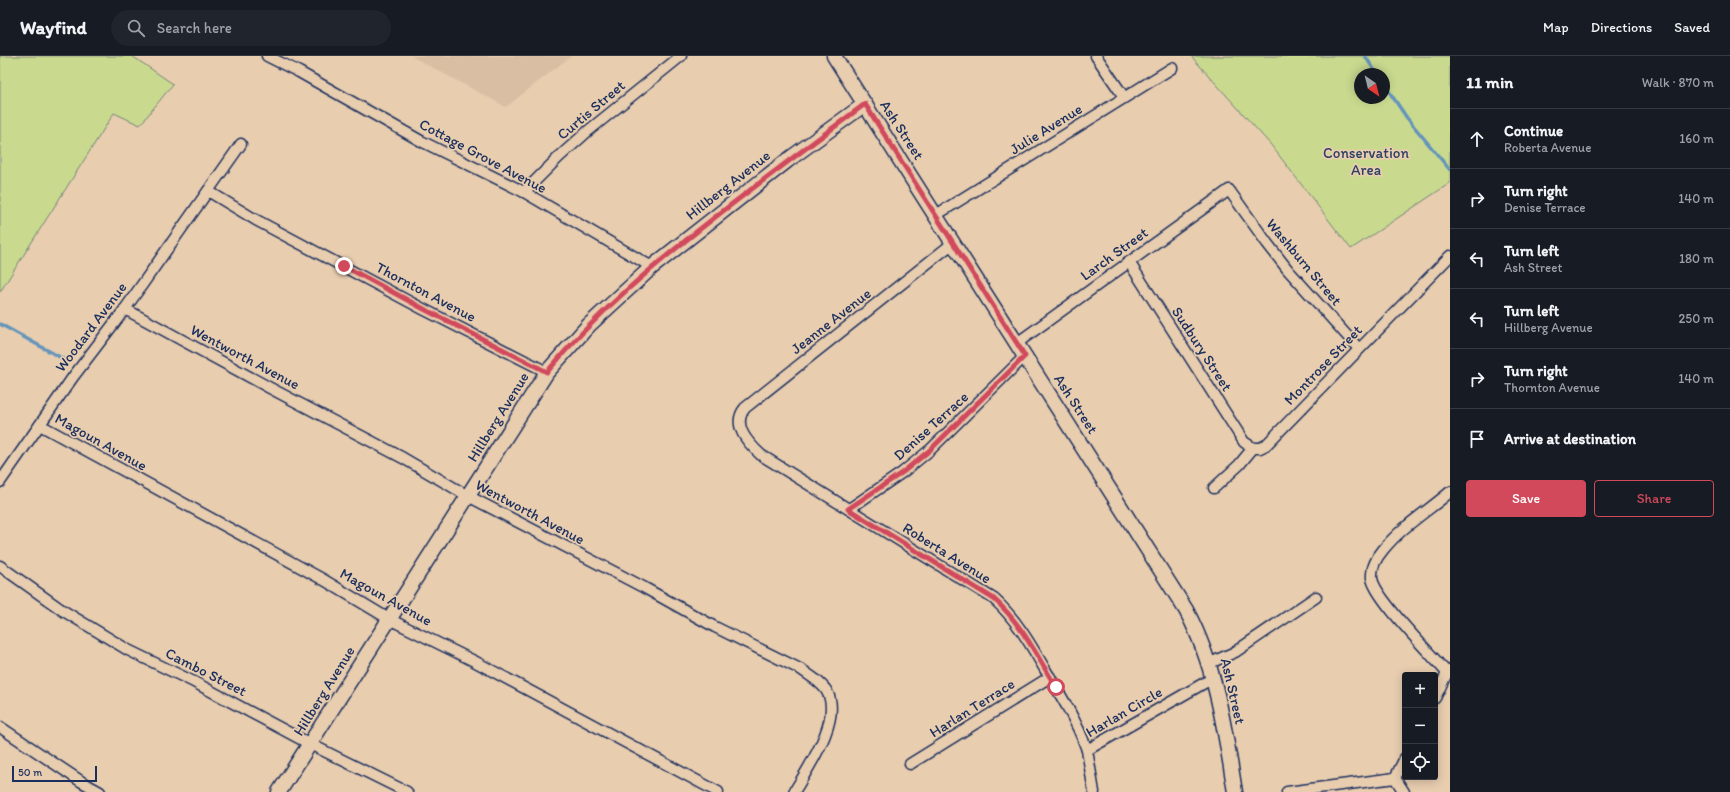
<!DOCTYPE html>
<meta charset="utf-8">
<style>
body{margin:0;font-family:Itim,sans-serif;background:#20242c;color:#f1f3f6}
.controls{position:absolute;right:12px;bottom:12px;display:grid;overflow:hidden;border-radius:4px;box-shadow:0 2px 10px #0003}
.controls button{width:36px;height:36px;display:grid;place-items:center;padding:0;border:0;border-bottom:1px solid #363941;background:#171b24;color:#f1f3f6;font:20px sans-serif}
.compass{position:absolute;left:1354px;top:12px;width:36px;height:36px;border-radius:50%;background:#171b24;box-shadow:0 2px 10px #0003;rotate:145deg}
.scale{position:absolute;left:12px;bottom:10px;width:85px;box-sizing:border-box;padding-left:4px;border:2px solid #1b2f5e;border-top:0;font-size:11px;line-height:14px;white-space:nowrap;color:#1b2f5e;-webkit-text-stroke:3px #e8cdaf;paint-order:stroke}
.stop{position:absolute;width:12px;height:12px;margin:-9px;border:3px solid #d1495b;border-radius:50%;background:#fff}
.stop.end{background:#d1495b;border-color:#fff;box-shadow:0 1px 4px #0008}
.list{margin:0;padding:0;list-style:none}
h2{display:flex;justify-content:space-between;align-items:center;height:52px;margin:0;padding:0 16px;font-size:17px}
h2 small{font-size:13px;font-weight:400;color:#9ea1a6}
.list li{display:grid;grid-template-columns:26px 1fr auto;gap:12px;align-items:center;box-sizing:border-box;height:60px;padding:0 16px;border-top:1px solid #363941}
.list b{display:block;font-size:15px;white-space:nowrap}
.list p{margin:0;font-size:13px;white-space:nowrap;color:#9ea1a6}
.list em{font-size:13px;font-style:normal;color:#9ea1a6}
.actions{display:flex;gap:8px;padding:12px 16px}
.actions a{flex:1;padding:9px 0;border:1px solid #d1495b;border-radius:4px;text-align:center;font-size:14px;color:#d1495b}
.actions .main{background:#d1495b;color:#fff}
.icon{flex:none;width:22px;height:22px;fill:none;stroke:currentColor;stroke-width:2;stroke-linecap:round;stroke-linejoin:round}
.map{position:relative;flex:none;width:1450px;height:736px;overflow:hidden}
header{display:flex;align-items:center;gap:24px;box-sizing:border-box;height:56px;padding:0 20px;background:#171b24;border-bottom:1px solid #363941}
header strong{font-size:19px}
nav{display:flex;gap:22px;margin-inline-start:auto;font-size:14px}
.search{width:280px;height:36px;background:#20242c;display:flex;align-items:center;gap:10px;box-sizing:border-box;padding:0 14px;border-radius:22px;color:#9ea1a6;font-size:15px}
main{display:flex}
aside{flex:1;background:#171b24}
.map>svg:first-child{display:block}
.built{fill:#d9bea3}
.green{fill:#c9da8f;stroke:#728476;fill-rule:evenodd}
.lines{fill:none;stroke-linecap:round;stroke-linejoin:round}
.stream{stroke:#6594bb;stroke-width:3.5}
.street-casing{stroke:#1b2f5e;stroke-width:13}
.secondary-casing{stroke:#1b2f5e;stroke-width:17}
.street{stroke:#e8cdaf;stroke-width:10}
.secondary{stroke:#e8cdaf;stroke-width:14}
.route{stroke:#d1495b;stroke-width:5}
.labels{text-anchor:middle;stroke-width:3.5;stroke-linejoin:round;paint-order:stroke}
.street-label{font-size:15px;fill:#1b2f5e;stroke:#e8cdaf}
.park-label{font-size:15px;fill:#2c4063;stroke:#e8cdaf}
</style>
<header>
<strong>Wayfind</strong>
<div class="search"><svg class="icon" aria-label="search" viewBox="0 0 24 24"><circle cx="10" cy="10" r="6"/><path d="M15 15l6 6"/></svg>Search here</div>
<nav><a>Map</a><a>Directions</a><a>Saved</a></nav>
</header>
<main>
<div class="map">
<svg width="1450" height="736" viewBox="0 0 1450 736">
<rect width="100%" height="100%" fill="#e8cdaf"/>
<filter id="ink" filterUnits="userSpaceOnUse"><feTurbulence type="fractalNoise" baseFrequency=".025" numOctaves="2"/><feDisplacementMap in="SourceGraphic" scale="8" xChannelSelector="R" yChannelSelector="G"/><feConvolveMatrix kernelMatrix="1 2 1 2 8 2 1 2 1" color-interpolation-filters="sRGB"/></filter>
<g filter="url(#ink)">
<path class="built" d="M 411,0 L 571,0 L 506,51 Z"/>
<g class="green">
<path d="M 0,0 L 132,0 L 173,28 L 140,69 L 114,57 L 0,236 Z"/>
<path d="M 1191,0 L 1450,0 L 1450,127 L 1351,193 L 1271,89 ZM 1360,18 L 1384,18 L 1384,42 L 1360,42 Z"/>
</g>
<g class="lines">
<g class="stream">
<path d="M 1365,0 L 1377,18"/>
<path d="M 1384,28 L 1407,62 L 1450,114"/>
<path d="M 0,268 L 67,305"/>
</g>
<g class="street-casing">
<g id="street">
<path d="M 267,0 L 299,16 L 421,85 L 524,136 L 652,211"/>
<path d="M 1096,0 L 1124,41"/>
<path d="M 208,135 L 256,164 L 423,253 L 547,316"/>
<path d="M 524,136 L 559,101 L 588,75 L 681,0"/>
<path d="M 936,159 L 1172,12"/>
<path d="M 953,187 L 745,352 C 731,369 748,387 761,399 L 994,543 C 1017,564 1031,589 1046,615 C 1062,641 1077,666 1087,694"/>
<path d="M 1129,206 L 1244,386 L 1253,392"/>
<path d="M 125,253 L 270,332 L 403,402 L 468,440 L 643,531 L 715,571 L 802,614 C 810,620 820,625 826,634 C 844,661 808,712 794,736"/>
<path d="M 1017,287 L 1229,134 L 1267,187 L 1288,214 L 1359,293"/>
<path d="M 40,369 L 324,524 L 389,563 L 474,605 L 718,736"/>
<path d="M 0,426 L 73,321 L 125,253 L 241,88"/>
<path d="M 1214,432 L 1239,409 L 1253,392 L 1260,392 L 1266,389 L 1450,200"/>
<path d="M 1450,436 C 1428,455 1401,471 1383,494 C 1377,501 1371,512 1372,522 C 1374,541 1432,599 1447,617 L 1450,614"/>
<path d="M 849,453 L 903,416 L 930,394 L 1025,300"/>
<path d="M 0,510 L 62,554 L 128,594 L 194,626 L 310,688 L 407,736"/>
<path d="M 1210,607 L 1235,596 L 1316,541"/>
<path d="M 1435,642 L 1447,617"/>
<path d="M 0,671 L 82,726 L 100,736"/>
<path d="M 910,708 L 1050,621"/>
<path d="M 1395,722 L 1405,702"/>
<path d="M 1395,722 L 1404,736"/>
<path d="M 1094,736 L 1087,694 L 1213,622"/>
<path d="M 1287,736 L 1395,722"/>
</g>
</g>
<g class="secondary-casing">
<g id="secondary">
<path d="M 834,0 L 1186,554 C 1216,610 1225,674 1235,736"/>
<path d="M 279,736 L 547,316 L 589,269 L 652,211 L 788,104 L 865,48"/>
</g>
</g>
<use href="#street" class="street"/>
<use href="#secondary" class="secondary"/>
</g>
</g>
<g class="lines" filter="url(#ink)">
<path class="route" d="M 344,210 L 424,253 L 547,316 C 596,257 654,209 714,162 C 764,123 814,86 865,48 L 1025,300 L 930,394 L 903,416 L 848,453 L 994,543 C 1021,567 1037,600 1056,631"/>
</g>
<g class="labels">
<g class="street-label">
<text transform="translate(591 54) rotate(-40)" y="5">Curtis Street</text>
<text transform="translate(1046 73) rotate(-32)" y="5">Julie Avenue</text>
<text transform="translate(902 74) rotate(57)" y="5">Ash Street</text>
<text transform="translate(483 100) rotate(28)" y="5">Cottage Grove Avenue</text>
<text transform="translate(728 129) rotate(-38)" y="5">Hillberg Avenue</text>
<text transform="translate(1114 198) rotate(-36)" y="5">Larch Street</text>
<text transform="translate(1304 206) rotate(50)" y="5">Washburn Street</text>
<text transform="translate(426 236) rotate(28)" y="5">Thornton Avenue</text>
<text transform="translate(831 265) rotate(-38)" y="5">Jeanne Avenue</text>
<text transform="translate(91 271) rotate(-53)" y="5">Woodard Avenue</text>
<text transform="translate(1202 293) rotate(57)" y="5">Sudbury Street</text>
<text transform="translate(245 301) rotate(28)" y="5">Wentworth Avenue</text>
<text transform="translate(1323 309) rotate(-46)" y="5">Montrose Street</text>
<text transform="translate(1076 348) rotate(57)" y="5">Ash Street</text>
<text transform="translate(498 361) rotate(-58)" y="5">Hillberg Avenue</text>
<text transform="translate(931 370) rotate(-42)" y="5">Denise Terrace</text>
<text transform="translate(101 386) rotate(29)" y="5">Magoun Avenue</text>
<text transform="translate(530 456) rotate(28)" y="5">Wentworth Avenue</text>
<text transform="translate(947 497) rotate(32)" y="5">Roberta Avenue</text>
<text transform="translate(386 541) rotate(29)" y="5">Magoun Avenue</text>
<text transform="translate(206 616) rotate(27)" y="5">Cambo Street</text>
<text transform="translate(324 635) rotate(-58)" y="5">Hillberg Avenue</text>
<text transform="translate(1233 635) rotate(77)" y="5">Ash Street</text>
<text transform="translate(972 652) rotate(-32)" y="5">Harlan Terrace</text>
<text transform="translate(1124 656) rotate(-30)" y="5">Harlan Circle</text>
</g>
<g class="park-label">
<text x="1366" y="102">Conservation<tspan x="1366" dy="17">Area</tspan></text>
</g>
</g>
</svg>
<div class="controls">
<button>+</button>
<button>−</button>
<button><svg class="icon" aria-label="locate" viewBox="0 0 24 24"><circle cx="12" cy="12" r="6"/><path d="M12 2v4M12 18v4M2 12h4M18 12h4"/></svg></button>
</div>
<svg class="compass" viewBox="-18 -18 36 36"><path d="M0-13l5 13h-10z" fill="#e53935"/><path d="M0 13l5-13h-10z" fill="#9ea1a6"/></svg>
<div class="scale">50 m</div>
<div class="stop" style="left:1056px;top:631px"></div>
<div class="stop end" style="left:344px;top:210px"></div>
</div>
<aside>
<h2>11 min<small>Walk · 870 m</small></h2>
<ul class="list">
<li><svg class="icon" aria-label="ahead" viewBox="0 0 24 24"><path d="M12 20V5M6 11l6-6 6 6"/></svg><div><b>Continue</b><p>Roberta Avenue</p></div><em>160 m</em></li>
<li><svg class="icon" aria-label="right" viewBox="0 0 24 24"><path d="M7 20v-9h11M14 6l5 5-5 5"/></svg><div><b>Turn right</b><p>Denise Terrace</p></div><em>140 m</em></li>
<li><svg class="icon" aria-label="left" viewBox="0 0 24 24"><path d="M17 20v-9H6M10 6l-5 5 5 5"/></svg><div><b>Turn left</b><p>Ash Street</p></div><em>180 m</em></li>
<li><svg class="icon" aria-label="left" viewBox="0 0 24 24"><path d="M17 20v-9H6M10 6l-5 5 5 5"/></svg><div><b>Turn left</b><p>Hillberg Avenue</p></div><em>250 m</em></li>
<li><svg class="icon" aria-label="right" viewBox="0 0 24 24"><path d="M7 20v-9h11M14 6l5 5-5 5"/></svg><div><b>Turn right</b><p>Thornton Avenue</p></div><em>140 m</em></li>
<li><svg class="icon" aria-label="arrive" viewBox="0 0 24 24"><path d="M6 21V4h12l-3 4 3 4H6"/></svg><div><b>Arrive at destination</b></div></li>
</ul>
<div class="actions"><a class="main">Save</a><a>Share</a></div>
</aside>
</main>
